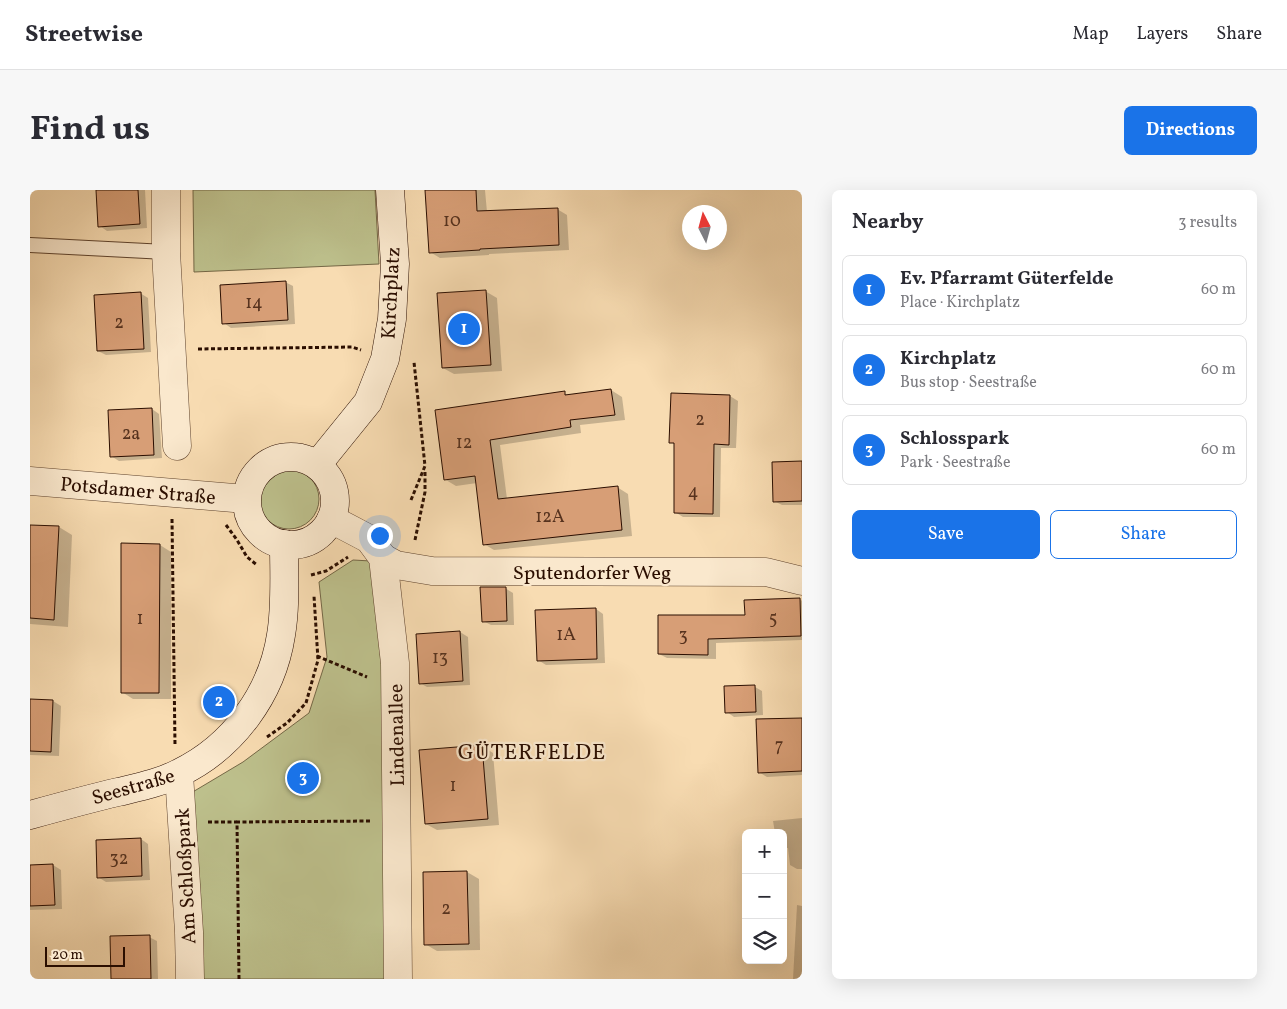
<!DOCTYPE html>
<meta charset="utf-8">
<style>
body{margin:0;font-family:Vollkorn,serif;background:#f7f7f7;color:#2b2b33}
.controls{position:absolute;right:15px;bottom:15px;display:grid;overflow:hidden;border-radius:8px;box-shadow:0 5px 20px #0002}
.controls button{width:45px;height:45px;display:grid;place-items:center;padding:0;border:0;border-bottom:1px solid #e1e1e2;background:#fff;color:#2b2b33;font:25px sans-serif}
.compass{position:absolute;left:652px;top:15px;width:45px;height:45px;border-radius:50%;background:#fff;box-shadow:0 5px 20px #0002;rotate:354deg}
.scale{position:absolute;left:15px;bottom:12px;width:80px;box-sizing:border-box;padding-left:5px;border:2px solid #2b0e00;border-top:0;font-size:14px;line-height:18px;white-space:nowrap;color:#2b0e00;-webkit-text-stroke:4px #fae8cd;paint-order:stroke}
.you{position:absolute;left:349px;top:345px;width:18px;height:18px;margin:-12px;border:4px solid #fff;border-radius:50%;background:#1a73e8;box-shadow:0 0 0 8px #1a73e833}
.badge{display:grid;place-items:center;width:32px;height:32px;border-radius:50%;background:#1a73e8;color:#fff;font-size:16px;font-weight:700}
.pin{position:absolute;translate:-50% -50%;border:2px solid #fff;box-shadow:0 1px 5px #0006}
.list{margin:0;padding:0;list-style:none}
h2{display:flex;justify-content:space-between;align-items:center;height:65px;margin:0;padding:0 20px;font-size:21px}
h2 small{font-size:16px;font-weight:400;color:#7c7c81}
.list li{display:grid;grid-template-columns:32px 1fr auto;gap:15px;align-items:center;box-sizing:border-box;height:70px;margin:0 10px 10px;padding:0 10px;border:1px solid #e1e1e2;border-radius:8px}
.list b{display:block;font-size:19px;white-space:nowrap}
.list p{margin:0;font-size:16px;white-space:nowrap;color:#7c7c81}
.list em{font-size:16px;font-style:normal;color:#7c7c81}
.actions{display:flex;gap:10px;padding:15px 20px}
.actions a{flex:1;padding:11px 0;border:1px solid #1a73e8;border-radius:8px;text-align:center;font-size:18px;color:#1a73e8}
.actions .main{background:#1a73e8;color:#fff}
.icon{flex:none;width:28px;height:28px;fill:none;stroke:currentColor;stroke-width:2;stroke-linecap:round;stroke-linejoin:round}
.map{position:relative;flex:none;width:772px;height:789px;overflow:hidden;border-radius:8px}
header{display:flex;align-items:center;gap:30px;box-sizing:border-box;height:70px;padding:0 25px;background:#fff;border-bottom:1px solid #e1e1e2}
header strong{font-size:24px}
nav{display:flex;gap:28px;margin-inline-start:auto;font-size:18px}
.intro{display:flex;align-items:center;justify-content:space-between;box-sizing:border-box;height:120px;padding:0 30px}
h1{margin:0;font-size:35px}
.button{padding:12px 22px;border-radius:8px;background:#1a73e8;color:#fff;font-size:18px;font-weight:700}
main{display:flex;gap:30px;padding:0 30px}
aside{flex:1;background:#fff;border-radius:8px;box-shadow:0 5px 20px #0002}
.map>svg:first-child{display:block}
.green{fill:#bdc08c;stroke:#746746}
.shadow{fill:#0003}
.building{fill:#d79e76;stroke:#2b0e00}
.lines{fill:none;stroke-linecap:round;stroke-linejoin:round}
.lane-casing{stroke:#5e422c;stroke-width:16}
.street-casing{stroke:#5e422c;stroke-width:29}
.secondary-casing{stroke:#2b0e00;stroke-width:29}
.path{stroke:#2b0e00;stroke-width:3;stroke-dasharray:4 2.5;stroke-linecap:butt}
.lane{stroke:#fae8cd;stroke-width:14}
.street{stroke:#fae8cd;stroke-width:28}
.secondary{stroke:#fae8cd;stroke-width:28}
.labels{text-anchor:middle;stroke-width:4.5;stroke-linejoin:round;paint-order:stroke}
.number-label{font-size:18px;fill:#56321e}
.street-label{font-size:20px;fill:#2b0e00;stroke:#fae8cd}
.quarter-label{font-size:22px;letter-spacing:1px;fill:#2b0e00;stroke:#fae8cd}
</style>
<header>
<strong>Streetwise</strong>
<nav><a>Map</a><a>Layers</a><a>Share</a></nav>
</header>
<div class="intro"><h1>Find us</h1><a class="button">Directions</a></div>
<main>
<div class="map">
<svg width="772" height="789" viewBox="0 0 772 789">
<rect width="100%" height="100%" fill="#f8dcb2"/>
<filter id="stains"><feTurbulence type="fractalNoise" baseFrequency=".004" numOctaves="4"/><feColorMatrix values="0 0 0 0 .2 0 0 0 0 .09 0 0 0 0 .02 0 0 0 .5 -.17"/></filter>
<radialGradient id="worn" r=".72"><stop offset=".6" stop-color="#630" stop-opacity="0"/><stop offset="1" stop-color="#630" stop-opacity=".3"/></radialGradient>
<g class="green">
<path d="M 163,0 L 345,0 L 349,74 L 164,82 Z"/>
<circle cx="259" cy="309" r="30"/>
<path d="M 323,370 L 341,371 L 357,473 L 359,789 L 165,789 L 161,603 L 213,572 L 279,523 L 297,467 L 289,392 Z"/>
</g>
<g class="shadow">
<path d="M 68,0 L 115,0 L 117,38 L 77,41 L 70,36 Z"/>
<path d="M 396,0 L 455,0 L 457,22 L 527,19 L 537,25 L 539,60 L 459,64 L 459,65 L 410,68 L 400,62 Z"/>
<path d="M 255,92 L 263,96 L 265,134 L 201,138 L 194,133 Z"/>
<path d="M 455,101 L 467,108 L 472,181 L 424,184 L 413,178 Z"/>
<path d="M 110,103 L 118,108 L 121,162 L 76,165 L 68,161 Z"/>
<path d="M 581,200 L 592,207 L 595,230 L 550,235 L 551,243 L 470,255 L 477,309 L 587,297 L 598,304 L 602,346 L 464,360 L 454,354 L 447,293 L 426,296 L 416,290 L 406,221 L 534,203 L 540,206 Z"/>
<path d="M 642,204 L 700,206 L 708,211 L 706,258 L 691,258 L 690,327 L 653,327 L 645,322 L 646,255 L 641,252 Z"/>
<path d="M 122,219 L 129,224 L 132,268 L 89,271 L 81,266 Z"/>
<path d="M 772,273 L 772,315 L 752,315 L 744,311 Z"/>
<path d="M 0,336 L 29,337 L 42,345 L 38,437 L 0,434 Z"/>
<path d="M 130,355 L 141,362 L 141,509 L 103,509 L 92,502 Z"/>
<path d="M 475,398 L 483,403 L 484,435 L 461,435 L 453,431 Z"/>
<path d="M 770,409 L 772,411 L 772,450 L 686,453 L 686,469 L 637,468 L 629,464 L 716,427 Z"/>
<path d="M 566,419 L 573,424 L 575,473 L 516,475 L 508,470 Z"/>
<path d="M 430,442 L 438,447 L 440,495 L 397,497 L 390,493 L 387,445 Z"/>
<path d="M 725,497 L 732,501 L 733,525 L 704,527 L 697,522 Z"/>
<path d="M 0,511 L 23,511 L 31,516 L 29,566 L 0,565 Z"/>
<path d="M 772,529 L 772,585 L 737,587 L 729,582 Z"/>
<path d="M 452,556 L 463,563 L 469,635 L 407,640 L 396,634 Z"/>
<path d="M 772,628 L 772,679 L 767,679 L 760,675 L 758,658 L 753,658 L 753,643 L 745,643 L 743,631 Z"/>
<path d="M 111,649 L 118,654 L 120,690 L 76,692 L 68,687 Z"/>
<path d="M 23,675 L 31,680 L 32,719 L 0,720 L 0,676 Z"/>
<path d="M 437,682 L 449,689 L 450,760 L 407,761 L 395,754 L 394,683 Z"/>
<path d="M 767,715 L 772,716 L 772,789 L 763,789 Z"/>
<path d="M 119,747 L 127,751 L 128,789 L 82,789 Z"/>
</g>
<g class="building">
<path d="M 66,0 L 108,0 L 110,34 L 68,37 Z"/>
<path d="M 395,0 L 446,0 L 447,21 L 528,18 L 529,55 L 450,59 L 450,60 L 399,63 Z"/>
<path d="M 256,91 L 258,130 L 192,134 L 190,95 Z"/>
<path d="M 456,100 L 461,175 L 412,178 L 407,103 Z"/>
<path d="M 111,102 L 114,159 L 67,161 L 64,105 Z"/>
<path d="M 581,199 L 585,225 L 540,230 L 541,237 L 460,250 L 468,309 L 588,296 L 592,340 L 453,355 L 445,286 L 414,290 L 405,220 L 535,201 L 535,205 Z"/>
<path d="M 641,203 L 700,205 L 699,255 L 684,254 L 683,324 L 644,323 L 644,253 L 639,253 Z"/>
<path d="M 122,218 L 124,265 L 80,267 L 78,220 Z"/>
<path d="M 772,271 L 772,311 L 743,312 L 742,272 Z"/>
<path d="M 0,335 L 29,336 L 24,430 L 0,428 Z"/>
<path d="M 91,353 L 130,354 L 129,503 L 91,503 Z"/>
<path d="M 450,397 L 476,397 L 477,431 L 452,432 Z"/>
<path d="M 770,408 L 771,446 L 678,449 L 678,465 L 628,464 L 628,425 L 715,425 L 714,410 Z"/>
<path d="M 566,418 L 567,469 L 507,471 L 505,420 Z"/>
<path d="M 430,441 L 433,491 L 389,494 L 386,444 Z"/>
<path d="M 725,495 L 726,522 L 695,523 L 694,496 Z"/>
<path d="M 0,509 L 23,510 L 21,562 L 0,561 Z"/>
<path d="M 772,528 L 772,581 L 728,583 L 726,529 Z"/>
<path d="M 452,555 L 458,629 L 395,634 L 389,560 Z"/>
<path d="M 111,648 L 112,686 L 67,688 L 66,650 Z"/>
<path d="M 23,674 L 25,715 L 0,716 L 0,675 Z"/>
<path d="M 437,681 L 439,754 L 394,755 L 393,682 Z"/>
<path d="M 120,745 L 121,789 L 81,789 L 80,746 Z"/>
</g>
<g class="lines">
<g class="lane-casing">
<path id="lane" d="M 0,55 L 136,62"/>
</g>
<g class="street-casing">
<g id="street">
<path d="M 136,0 L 136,62 L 147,256"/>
<path d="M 0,291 L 216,309"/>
<path d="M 301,329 L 339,349 L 353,368 L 365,473 L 368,789"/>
<path d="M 353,368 L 366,375 L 402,381 L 736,382 L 772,391"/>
<path d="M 149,584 L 159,742 L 160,789"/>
</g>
</g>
<g class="secondary-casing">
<g id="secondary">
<circle cx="261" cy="311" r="44"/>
<path d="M 287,275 L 338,212 L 355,169 L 362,129 L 365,74 L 360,0"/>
<path d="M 0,625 C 29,617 58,609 88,602 C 109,597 130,593 149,583 C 203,557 242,504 251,445 C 256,416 254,384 254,354"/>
</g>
</g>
<g class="path">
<path d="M 168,159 L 322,157 L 331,160"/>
<path d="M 381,310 L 395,276 L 384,172"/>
<path d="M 142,329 L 145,555"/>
<path d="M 196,335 L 207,350 L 217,367 L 227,375"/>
<path d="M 385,350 L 395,302 L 395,280"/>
<path d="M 281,385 L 296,381 L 318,367"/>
<path d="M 287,466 L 337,487"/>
<path d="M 237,547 L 257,533 L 276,513 L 288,470 L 284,406"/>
<path d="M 178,632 L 207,632"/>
<path d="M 209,789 L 207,632 L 341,631"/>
</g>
<use href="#lane" class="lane"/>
<use href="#street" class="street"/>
<use href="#secondary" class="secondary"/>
</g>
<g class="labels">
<g class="number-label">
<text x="422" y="36">10</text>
<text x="224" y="118">14</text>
<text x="89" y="138">2</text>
<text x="670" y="235">2</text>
<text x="101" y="249">2a</text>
<text x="434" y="258">12</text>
<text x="663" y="307">4</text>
<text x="520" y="332">12A</text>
<text x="110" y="434">1</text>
<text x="743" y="434">5</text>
<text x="536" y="450">1A</text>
<text x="653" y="451">3</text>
<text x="410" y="473">13</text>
<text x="749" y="561">7</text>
<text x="423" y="601">1</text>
<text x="89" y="674">32</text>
<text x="416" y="724">2</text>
</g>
<g class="street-label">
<text transform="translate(360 103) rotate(-87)" y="7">Kirchplatz</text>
<text transform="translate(108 300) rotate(5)" y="7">Potsdamer Straße</text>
<text x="562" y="389">Sputendorfer Weg</text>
<text transform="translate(366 545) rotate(-91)" y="7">Lindenallee</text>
<text transform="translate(103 596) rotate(-16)" y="7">Seestraße</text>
<text transform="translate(155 686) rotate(-93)" y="7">Am Schloßpark</text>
</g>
<g class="quarter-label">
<text x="502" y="569">GÜTERFELDE</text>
</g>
</g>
<rect width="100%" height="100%" filter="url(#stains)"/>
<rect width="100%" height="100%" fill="url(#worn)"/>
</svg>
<div class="controls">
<button>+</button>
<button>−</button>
<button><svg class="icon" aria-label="layers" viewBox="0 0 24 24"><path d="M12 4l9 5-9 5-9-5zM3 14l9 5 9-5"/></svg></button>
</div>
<svg class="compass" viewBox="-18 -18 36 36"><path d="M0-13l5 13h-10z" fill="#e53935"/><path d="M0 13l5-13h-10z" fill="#7c7c81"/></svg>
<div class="scale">20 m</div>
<div class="you"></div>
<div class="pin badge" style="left:434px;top:139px">1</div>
<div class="pin badge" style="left:189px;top:512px">2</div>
<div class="pin badge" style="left:273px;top:588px">3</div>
</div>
<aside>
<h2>Nearby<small>3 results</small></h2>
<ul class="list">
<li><span class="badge">1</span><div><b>Ev. Pfarramt Güterfelde</b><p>Place · Kirchplatz</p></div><em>60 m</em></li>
<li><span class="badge">2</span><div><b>Kirchplatz</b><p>Bus stop · Seestraße</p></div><em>60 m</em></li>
<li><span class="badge">3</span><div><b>Schlosspark</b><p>Park · Seestraße</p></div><em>60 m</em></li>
</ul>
<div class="actions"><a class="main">Save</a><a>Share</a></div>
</aside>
</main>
